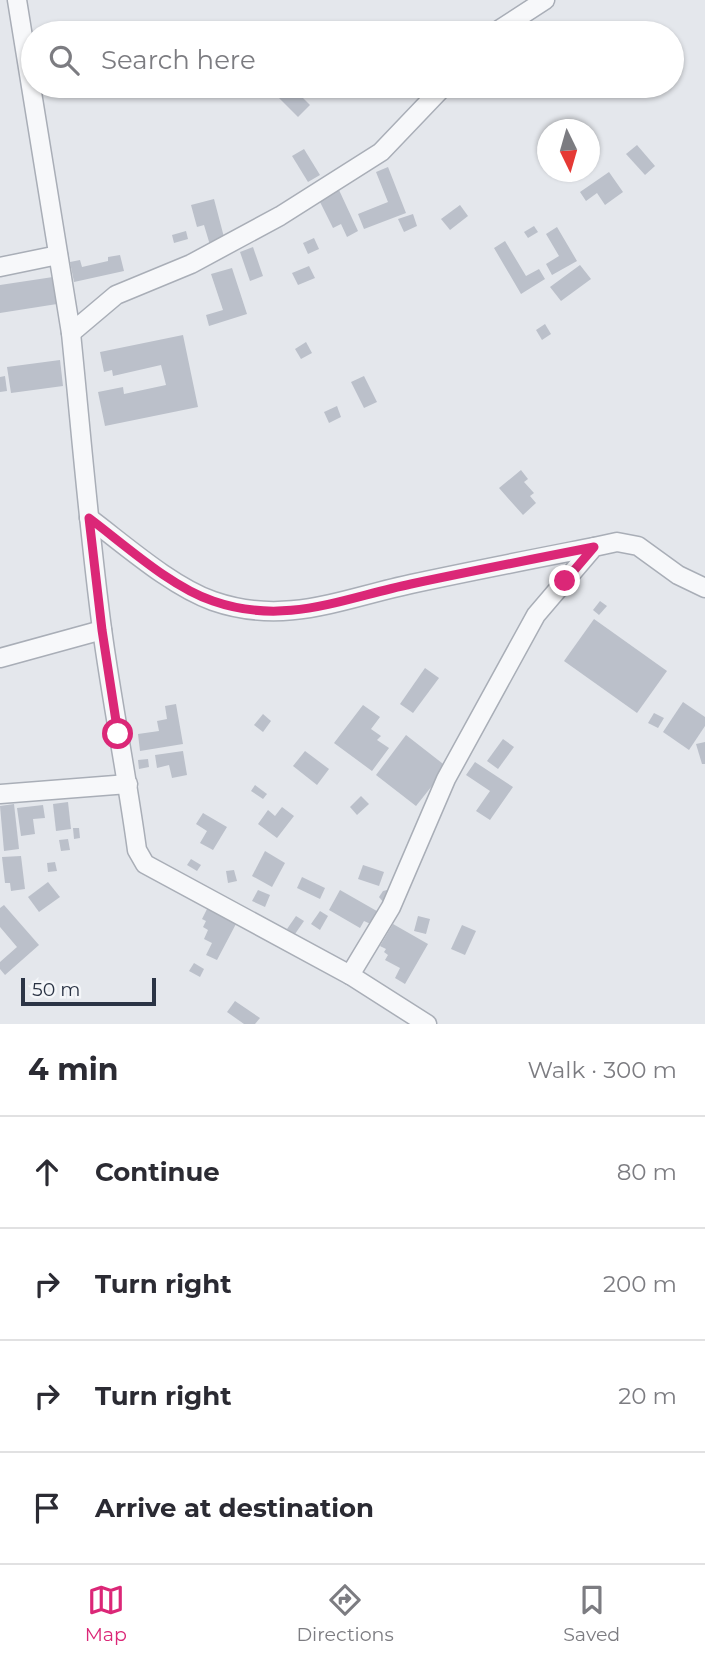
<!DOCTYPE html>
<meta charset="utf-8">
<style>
body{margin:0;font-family:Montserrat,sans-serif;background:#f2f2f3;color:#2b2b33}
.compass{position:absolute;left:537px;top:119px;width:63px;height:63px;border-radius:50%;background:#fff;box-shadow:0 2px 5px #0004;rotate:175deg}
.scale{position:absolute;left:21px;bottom:18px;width:135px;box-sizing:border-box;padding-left:7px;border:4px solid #2b3445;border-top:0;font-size:19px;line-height:24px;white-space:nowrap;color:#2b3445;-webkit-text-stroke:5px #f4f6f9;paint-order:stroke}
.stop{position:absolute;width:21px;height:21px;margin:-16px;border:5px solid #db2777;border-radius:50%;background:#fff}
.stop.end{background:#db2777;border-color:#fff;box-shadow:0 2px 7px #0008}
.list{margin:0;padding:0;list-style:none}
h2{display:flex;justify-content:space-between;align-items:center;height:91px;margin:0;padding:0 28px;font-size:30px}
h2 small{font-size:23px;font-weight:400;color:#7c7c81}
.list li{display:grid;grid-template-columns:46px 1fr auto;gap:21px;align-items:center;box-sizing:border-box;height:112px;padding:0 28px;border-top:2px solid #e1e1e2}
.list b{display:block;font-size:26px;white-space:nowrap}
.list em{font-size:23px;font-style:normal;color:#7c7c81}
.icon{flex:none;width:38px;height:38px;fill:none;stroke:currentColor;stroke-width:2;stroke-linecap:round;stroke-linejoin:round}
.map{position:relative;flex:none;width:705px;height:1024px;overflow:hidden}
.search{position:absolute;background:#fff;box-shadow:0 2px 5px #0004;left:21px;right:21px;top:21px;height:77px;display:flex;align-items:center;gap:18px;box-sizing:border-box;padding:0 24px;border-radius:38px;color:#7c7c81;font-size:26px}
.sheet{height:539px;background:#fff}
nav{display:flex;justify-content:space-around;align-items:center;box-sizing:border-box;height:98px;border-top:2px solid #e1e1e2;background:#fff;font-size:19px;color:#7c7c81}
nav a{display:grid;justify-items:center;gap:4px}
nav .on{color:#db2777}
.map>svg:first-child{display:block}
.building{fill:#bbc0ca}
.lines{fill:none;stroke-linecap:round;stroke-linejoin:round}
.minor-casing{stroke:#a9aeb7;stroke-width:21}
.minor{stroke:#f7f8fa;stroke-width:18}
.route{stroke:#db2777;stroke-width:9}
</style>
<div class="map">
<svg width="705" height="1024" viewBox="0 0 705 1024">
<rect width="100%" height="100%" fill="#e4e7ec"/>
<g class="building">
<path d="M 267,86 L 291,86 L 310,105 L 298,117 Z"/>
<path d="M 637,145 L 655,166 L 645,175 L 626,154 Z"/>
<path d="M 304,149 L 320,175 L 308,182 L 292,156 Z"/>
<path d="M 388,167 L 406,213 L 364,229 L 358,214 L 388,202 L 376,172 Z"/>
<path d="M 609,172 L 623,192 L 605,205 L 597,193 L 586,201 L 580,192 Z"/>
<path d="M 339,190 L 358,231 L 347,237 L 341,224 L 333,228 L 319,200 Z"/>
<path d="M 214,199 L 225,241 L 210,245 L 204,225 L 197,227 L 191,205 Z"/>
<path d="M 460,205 L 468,216 L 450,230 L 441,219 Z"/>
<path d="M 413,214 L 417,226 L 404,232 L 398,219 Z"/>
<path d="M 534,226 L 538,232 L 528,238 L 524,232 Z"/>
<path d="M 557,227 L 577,261 L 552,275 L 546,264 L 559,256 L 546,234 Z"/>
<path d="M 186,231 L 188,239 L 174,243 L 172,235 Z"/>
<path d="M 314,238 L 319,249 L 308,254 L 303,243 Z"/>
<path d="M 505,241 L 526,276 L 539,269 L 545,279 L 521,294 L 494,248 Z"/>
<path d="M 253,247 L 263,276 L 250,281 L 240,252 Z"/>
<path d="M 120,255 L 124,271 L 74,282 L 70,262 L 80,260 L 82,267 L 108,261 L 108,257 Z"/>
<path d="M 580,265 L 591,279 L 561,301 L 550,287 Z"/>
<path d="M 309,266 L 315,278 L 298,285 L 292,273 Z"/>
<path d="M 232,268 L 247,314 L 209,326 L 206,315 L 223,310 L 211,274 Z"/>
<path d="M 53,277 L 57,304 L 0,313 L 0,285 Z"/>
<path d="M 545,324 L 551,334 L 542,340 L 536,330 Z"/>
<path d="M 183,335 L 198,407 L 105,426 L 98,392 L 123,387 L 124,394 L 166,385 L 161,365 L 113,376 L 112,370 L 104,372 L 100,352 Z"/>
<path d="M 306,342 L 312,353 L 301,359 L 295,349 Z"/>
<path d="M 60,360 L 63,386 L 11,393 L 7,367 Z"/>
<path d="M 5,376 L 7,391 L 0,392 L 0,377 Z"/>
<path d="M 364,376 L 377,402 L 364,408 L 351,382 Z"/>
<path d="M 337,406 L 341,417 L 329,423 L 324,412 Z"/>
<path d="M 521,470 L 528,479 L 524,482 L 534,493 L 530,496 L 536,503 L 523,515 L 499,488 Z"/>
<path d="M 600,601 L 607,606 L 599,615 L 593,610 Z"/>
<path d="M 594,619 L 667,671 L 637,713 L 564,661 Z"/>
<path d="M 425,668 L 439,678 L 413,713 L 400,704 Z"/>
<path d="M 683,702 L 705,717 L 705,726 L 689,750 L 663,732 Z"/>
<path d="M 176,704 L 183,744 L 140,751 L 138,734 L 159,731 L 157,721 L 167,719 L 165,706 Z"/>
<path d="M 363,705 L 380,717 L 371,729 L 381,736 L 377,740 L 389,748 L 372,771 L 334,743 Z"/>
<path d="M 654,713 L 664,718 L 658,728 L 648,723 Z"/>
<path d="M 263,714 L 271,721 L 263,732 L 254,725 Z"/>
<path d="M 406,735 L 447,767 L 416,806 L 376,775 Z"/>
<path d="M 503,739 L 514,747 L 498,769 L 487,761 Z"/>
<path d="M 705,742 L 705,764 L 702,764 L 696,744 Z"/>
<path d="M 183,751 L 187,775 L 172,778 L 169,765 L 157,768 L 155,755 Z"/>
<path d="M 305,751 L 329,769 L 317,785 L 293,766 Z"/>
<path d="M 148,759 L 149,767 L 139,769 L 138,760 Z"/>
<path d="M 475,762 L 513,787 L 490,820 L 476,811 L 490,791 L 466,775 Z"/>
<path d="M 255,785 L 267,794 L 263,799 L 251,791 Z"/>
<path d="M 361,796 L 369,804 L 357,815 L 350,807 Z"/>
<path d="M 68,802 L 71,829 L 56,831 L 53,804 Z"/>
<path d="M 14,804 L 19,849 L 4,851 L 0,806 Z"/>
<path d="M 43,805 L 45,818 L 33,819 L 35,834 L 21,836 L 17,808 Z"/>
<path d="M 282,807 L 294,816 L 277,838 L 258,824 L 268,810 L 275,816 Z"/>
<path d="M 203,813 L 227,827 L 213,850 L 200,843 L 207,831 L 196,824 Z"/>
<path d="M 73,828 L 79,828 L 80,838 L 74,839 Z"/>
<path d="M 68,839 L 70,850 L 61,851 L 59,840 Z"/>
<path d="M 265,851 L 285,863 L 272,887 L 252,876 Z"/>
<path d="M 21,856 L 25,889 L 11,891 L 10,883 L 5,883 L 2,857 Z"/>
<path d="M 191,859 L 201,865 L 197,871 L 187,865 Z"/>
<path d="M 55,862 L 57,871 L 48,872 L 47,863 Z"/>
<path d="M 363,865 L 384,872 L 379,886 L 358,879 Z"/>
<path d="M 234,870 L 237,881 L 228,883 L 226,871 Z"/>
<path d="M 302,877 L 325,888 L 320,899 L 297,888 Z"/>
<path d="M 48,882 L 60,897 L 39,912 L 28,897 Z"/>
<path d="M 258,890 L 270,895 L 265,907 L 252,901 Z"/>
<path d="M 340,890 L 382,914 L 375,926 L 364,921 L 360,928 L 329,910 Z"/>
<path d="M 387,890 L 390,892 L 384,903 L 379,897 L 383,891 Z"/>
<path d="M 4,905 L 39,945 L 5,975 L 0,969 L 0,962 L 17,947 L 0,927 L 0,908 Z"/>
<path d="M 208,907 L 237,922 L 217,960 L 206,955 L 212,943 L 204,939 L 208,930 L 203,927 L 206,921 L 202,919 Z"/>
<path d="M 320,911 L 328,916 L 320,930 L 311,924 Z"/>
<path d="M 296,916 L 304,921 L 295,934 L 287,929 Z"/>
<path d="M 418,916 L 430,919 L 426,934 L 414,931 Z"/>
<path d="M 393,924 L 428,944 L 405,984 L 395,978 L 400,968 L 385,960 L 388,955 L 384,952 L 386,949 L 380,946 Z"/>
<path d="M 462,925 L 476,931 L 465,955 L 451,949 Z"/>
<path d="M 194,963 L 204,969 L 200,977 L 189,971 Z"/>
<path d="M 235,1001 L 260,1018 L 255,1024 L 244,1024 L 227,1012 Z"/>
</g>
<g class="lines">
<g class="minor-casing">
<g id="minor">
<path d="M 17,0 L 71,333 L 116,295 L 191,264 L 280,216 L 381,152 L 444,86"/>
<path d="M 494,33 L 545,0"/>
<path d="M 0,267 L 58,255"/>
<path d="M 71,333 C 81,432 89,531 102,629 C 112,703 127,776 137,850 L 145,864 L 350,975 L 427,1024"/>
<path d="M 89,518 C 125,545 171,586 213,601 C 285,626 341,599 411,584 C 471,571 533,559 594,547"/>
<path d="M 0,658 L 102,630"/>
<path d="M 0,794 L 128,784"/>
<path d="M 350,975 L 391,907 L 446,779 L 536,615 L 594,547 L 617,542 L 638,546 L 678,575 L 705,588"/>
</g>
</g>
<use href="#minor" class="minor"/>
</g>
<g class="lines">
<path class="route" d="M 118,734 L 102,630 L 89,518 C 125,545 171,587 213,601 C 285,626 340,599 411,584 C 472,571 533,559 594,547 L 565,581"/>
</g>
</svg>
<svg class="compass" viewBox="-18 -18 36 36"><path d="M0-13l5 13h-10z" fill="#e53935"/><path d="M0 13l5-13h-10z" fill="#7c7c81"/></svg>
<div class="scale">50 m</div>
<div class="stop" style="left:118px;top:734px"></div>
<div class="stop end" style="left:565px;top:581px"></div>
<div class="search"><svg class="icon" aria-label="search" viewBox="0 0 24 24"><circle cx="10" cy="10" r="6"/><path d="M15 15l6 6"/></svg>Search here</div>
</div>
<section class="sheet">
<h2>4 min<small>Walk · 300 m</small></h2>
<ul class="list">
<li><svg class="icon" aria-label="ahead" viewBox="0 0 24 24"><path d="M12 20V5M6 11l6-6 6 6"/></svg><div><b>Continue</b></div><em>80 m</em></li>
<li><svg class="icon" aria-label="right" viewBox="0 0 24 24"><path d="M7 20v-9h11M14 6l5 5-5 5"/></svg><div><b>Turn right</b></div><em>200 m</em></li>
<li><svg class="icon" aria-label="right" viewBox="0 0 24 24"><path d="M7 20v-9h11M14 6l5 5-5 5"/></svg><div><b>Turn right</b></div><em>20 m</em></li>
<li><svg class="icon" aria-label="arrive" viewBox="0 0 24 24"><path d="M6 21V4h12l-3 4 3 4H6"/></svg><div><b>Arrive at destination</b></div></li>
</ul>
</section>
<nav>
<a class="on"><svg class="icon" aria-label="map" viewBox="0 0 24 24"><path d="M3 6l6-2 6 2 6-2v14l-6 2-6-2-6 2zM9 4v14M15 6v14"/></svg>Map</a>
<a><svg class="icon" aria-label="directions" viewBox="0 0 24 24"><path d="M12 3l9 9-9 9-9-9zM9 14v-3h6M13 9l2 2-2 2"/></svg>Directions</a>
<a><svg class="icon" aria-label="saved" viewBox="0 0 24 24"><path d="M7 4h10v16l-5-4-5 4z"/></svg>Saved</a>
</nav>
